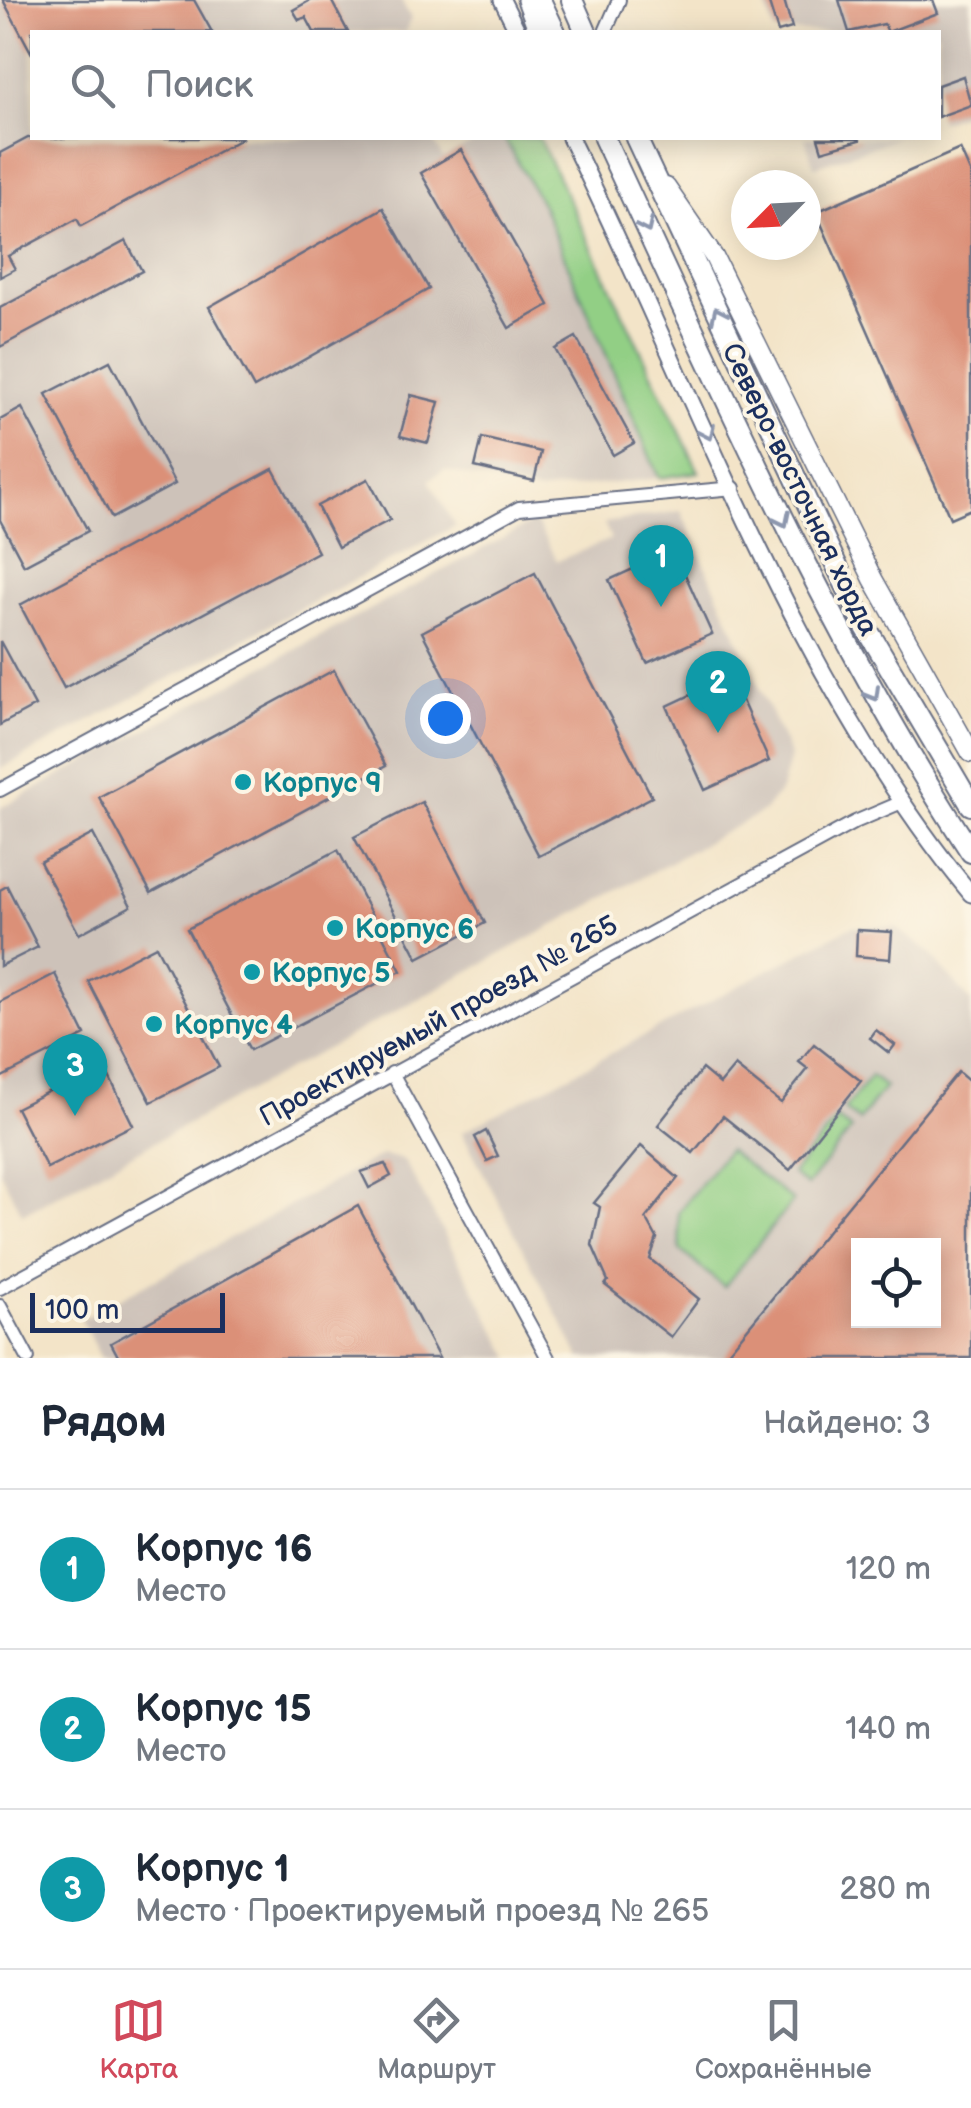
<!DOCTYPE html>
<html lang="ru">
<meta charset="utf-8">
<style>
body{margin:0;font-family:"Balsamiq Sans",sans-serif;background:#f6f6f7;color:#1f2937}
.controls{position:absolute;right:30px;bottom:30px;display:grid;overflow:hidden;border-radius:0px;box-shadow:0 5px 25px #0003}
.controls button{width:90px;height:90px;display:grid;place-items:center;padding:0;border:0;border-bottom:2px solid #e0e1e3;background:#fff;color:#1f2937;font:50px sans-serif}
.compass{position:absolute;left:731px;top:170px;width:90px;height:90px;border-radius:50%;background:#fff;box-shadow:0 5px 25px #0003;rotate:246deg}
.scale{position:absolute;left:30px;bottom:25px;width:195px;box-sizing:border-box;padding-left:10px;border:5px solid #1b2f5e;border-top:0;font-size:28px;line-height:35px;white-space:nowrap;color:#1b2f5e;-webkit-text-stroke:8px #fcf5e5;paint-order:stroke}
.you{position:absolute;left:445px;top:718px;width:35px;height:35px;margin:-25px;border:8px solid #fff;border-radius:50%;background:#1a73e8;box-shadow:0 0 0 15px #1a73e833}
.badge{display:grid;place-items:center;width:65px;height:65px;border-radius:50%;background:#d1495b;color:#fff;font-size:32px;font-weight:700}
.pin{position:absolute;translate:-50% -82px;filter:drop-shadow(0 2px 5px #0008)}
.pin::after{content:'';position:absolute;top:52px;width:35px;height:30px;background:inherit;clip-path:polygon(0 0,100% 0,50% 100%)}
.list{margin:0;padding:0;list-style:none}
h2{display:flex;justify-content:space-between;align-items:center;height:130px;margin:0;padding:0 40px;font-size:42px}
h2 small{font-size:32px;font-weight:400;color:#747a83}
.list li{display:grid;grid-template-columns:65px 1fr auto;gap:30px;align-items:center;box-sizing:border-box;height:160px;padding:0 40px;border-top:2px solid #e0e1e3}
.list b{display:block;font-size:38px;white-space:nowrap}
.list p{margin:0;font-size:32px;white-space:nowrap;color:#747a83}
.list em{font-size:32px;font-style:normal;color:#747a83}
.icon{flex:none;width:55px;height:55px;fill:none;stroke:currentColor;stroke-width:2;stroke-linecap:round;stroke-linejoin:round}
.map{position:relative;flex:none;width:971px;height:1358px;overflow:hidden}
.search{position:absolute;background:#fff;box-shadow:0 5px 25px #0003;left:30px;right:30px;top:30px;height:110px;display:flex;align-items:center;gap:25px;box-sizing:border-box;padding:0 35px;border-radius:0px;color:#747a83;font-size:38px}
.sheet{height:610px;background:#fff}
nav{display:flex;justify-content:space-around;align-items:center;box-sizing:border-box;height:140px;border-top:2px solid #e0e1e3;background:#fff;font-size:28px;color:#747a83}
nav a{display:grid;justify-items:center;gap:5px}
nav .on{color:#d1495b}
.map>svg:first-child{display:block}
.industrial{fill:#cdc2b9;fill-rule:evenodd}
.green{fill:#92cf85;stroke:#567f72;stroke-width:2.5}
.building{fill:#db9078;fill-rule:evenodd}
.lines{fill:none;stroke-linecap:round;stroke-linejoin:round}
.minor-casing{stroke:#676e83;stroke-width:16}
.tertiary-casing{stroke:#676e83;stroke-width:19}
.secondary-casing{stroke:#676e83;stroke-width:21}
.trunk-casing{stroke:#676e83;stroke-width:24}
.minor{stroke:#fff;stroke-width:12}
.tertiary{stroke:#fff;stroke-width:15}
.secondary{stroke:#fff;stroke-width:18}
.trunk{stroke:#fff;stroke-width:20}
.oneway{stroke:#8d97ae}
.culture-dot{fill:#0f9aa8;stroke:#fcf5e5;stroke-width:4}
.labels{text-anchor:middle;stroke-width:8;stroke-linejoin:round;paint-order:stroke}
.street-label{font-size:28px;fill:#1b2f5e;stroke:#fcf5e5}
.culture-label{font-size:28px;font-weight:bold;fill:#0d838f;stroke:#fcf5e5;text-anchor:start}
</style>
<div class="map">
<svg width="971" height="1358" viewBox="0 0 971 1358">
<rect width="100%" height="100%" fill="#fcf5e5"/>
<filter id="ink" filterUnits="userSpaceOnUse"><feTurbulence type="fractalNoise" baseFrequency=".01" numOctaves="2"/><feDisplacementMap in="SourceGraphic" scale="20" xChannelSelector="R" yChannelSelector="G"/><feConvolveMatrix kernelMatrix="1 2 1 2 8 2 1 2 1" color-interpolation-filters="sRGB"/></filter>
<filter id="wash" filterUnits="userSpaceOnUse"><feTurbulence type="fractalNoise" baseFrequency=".0048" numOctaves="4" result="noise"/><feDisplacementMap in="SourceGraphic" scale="40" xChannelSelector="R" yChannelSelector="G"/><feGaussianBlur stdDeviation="2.25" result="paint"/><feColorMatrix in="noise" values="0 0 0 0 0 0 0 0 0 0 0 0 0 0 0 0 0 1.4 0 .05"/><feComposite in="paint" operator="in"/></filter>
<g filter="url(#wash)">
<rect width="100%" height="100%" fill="#f3e4c8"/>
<g class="industrial">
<path d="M 0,0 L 401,0 L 411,18 L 405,32 L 32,32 L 32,138 L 431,138 L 443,158 L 483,138 L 504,138 L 543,206 L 659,478 L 536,492 L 444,470 L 429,480 L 455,526 L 0,769 Z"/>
<path d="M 764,0 L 971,0 L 971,111 L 939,122 L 938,32 L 774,32 Z"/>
<path d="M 805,138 L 897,138 L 814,167 Z"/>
<path d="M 681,511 L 790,756 L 781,790 L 764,811 L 22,1214 L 0,1172 L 0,808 L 535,521 L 557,561 L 611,539 L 604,523 Z"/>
<path d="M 852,926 L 896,927 L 930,953 L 971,1002 L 971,1358 L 580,1358 L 462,1132 ZM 858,1246 L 934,1246 L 934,1320 L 858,1320 Z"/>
<path d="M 382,1155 L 404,1160 L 511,1358 L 101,1358 L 81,1320 Z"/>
</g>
<g class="green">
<path d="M 504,138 L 539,138 L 699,472 L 659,478 L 543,207 Z"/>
<path d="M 871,1076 L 885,1087 L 859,1121 L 844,1110 Z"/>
<path d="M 837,1119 L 851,1130 L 807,1186 L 792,1174 Z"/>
<path d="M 728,1150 L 793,1201 L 724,1287 L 680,1250 L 678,1212 Z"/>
</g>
<g id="blocks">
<g class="building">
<path d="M 3,0 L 194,0 L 212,32 L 32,32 L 32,54 Z"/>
<path d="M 311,0 L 331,0 L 348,32 L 314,32 L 306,17 L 299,20 L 293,10 Z"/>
<path d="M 768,0 L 784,0 L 792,28 L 778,32 Z"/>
<path d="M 839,0 L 933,0 L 938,13 L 888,32 L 884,24 L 849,32 Z"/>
<path d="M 963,76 L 971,105 L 938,117 L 938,85 Z"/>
<path d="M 28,138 L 243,138 L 81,226 L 77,219 L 8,256 L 15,269 L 0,277 L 0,153 Z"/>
<path d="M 818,138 L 859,138 L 860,140 L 822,151 Z"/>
<path d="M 960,149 L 971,174 L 971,509 L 950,518 L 816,212 Z"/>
<path d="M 461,150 L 549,305 L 509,328 L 421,173 Z"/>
<path d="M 383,208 L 429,289 L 254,388 L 209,307 Z"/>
<path d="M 126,241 L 142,271 L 0,347 L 0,308 Z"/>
<path d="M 576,337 L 634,443 L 613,455 L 555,349 Z"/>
<path d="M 110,361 L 175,484 L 112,518 L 46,394 Z"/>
<path d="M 411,395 L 439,402 L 428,443 L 400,436 Z"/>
<path d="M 22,408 L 88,531 L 24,565 L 0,520 L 0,420 Z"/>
<path d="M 482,438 L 541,452 L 534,481 L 475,467 Z"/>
<path d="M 273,469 L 318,552 L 64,688 L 20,605 Z"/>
<path d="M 368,479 L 390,520 L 338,547 L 317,506 Z"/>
<path d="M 674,550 L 712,634 L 647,663 L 609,580 Z"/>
<path d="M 535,573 L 652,797 L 539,856 L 422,632 Z"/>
<path d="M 0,641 L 35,706 L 0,725 Z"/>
<path d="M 334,670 L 386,766 L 151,893 L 99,797 Z"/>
<path d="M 731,676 L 769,761 L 705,790 L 667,706 Z"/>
<path d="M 422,802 L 485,923 L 418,958 L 354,837 Z"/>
<path d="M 93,834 L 131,906 L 79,934 L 40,862 Z"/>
<path d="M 338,850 L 401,971 L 250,1050 L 187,929 Z"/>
<path d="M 7,886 L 38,947 L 0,966 L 0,890 Z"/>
<path d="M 857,930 L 892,932 L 890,959 L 856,956 Z"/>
<path d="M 156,946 L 219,1067 L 151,1102 L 88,981 Z"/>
<path d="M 55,974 L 85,1035 L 0,1078 L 0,1002 Z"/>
<path d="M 876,1030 L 895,1045 L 889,1053 L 870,1038 Z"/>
<path d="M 814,1044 L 861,1081 L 790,1170 L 723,1116 L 693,1153 L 658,1125 L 702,1069 L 720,1084 L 735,1066 L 781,1103 L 808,1069 L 799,1062 Z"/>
<path d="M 103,1064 L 133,1125 L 47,1168 L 16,1108 Z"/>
<path d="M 958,1072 L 971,1083 L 971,1358 L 723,1358 ZM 858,1246 L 934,1246 L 934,1320 L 858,1320 Z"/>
<path d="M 486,1131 L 498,1156 L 487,1161 L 475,1137 Z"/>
<path d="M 641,1146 L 678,1178 L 646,1218 L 657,1238 L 650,1259 L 699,1299 L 671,1337 L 605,1285 L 608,1281 L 592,1245 L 600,1207 L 594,1203 Z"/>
<path d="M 385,1164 L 391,1176 L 369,1188 L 361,1172 Z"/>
<path d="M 358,1206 L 439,1358 L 119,1358 L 111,1343 Z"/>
</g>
</g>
</g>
<g filter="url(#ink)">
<use href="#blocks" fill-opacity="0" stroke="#676e83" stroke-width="2.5"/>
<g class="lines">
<g class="minor-casing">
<g id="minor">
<path d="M 605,32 L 619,0"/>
<path d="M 0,790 L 519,508 L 734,488"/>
<path d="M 392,1073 L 548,1358"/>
<path d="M 0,1288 L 855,822 L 902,802"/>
<path d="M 0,1306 L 28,1358"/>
</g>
</g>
<g class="tertiary-casing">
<g id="tertiary">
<path d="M 502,0 L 518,32"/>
<path d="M 525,0 L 537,32"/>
<path d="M 570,138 C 693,387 793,679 971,894"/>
</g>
</g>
<g class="secondary-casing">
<path id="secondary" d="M 666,187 L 714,257 L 873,579 L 971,753"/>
</g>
<g class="trunk-casing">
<g id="trunk">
<path d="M 540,0 L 555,32"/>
<path d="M 572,0 L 586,32"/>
<path d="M 604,138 C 718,381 824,627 971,852"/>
<path d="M 636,138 L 864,624 L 971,805"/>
</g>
</g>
<use href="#minor" class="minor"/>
<use href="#tertiary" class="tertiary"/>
<use href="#secondary" class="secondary"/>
<use href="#trunk" class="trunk"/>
</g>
<defs><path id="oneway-chevron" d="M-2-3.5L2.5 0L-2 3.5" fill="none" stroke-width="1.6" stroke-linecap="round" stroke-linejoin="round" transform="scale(2.5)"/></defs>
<g class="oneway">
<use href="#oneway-chevron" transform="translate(646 226) rotate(65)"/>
<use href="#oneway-chevron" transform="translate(718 314) rotate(-115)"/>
<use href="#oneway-chevron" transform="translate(708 433) rotate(65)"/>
<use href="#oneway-chevron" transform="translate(783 520) rotate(64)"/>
<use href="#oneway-chevron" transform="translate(873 694) rotate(60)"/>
</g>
</g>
<g class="culture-dot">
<circle cx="243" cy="782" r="10"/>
<circle cx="335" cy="928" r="10"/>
<circle cx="252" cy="972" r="10"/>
<circle cx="154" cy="1024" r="10"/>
</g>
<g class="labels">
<g class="street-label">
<text transform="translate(801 489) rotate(64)" y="10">Северо-восточная хорда</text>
<text transform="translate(438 1020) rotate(-29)" y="10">Проектируемый проезд № 265</text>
</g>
<g class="culture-label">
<text x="263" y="792">Корпус 9</text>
<text x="355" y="938">Корпус 6</text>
<text x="272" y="982">Корпус 5</text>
<text x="174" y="1034">Корпус 4</text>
</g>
</g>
</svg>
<div class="controls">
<button><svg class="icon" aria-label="locate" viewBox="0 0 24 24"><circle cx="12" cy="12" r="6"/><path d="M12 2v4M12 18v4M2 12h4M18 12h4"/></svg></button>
</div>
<svg class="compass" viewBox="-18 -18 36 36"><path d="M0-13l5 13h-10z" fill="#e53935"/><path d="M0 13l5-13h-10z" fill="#747a83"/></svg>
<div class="scale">100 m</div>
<div class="you"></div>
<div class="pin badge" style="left:661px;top:607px;background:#0f9aa8">1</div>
<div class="pin badge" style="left:718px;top:733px;background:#0f9aa8">2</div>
<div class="pin badge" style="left:75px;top:1116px;background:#0f9aa8">3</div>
<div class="search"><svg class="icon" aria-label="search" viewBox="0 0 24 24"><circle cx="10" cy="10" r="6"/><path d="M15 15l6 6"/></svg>Поиск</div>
</div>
<section class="sheet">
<h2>Рядом<small>Найдено: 3</small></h2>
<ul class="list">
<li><span class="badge" style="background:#0f9aa8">1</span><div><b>Корпус 16</b><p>Место</p></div><em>120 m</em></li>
<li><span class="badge" style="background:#0f9aa8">2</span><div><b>Корпус 15</b><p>Место</p></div><em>140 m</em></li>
<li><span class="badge" style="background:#0f9aa8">3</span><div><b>Корпус 1</b><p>Место · Проектируемый проезд № 265</p></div><em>280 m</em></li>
</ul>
</section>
<nav>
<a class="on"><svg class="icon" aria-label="map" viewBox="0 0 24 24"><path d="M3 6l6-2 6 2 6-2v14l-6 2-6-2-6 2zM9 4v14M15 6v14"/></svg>Карта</a>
<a><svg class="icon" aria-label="directions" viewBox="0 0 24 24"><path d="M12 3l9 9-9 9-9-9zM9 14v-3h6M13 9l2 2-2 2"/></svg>Маршрут</a>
<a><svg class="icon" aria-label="saved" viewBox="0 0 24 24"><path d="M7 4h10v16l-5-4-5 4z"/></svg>Сохранённые</a>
</nav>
